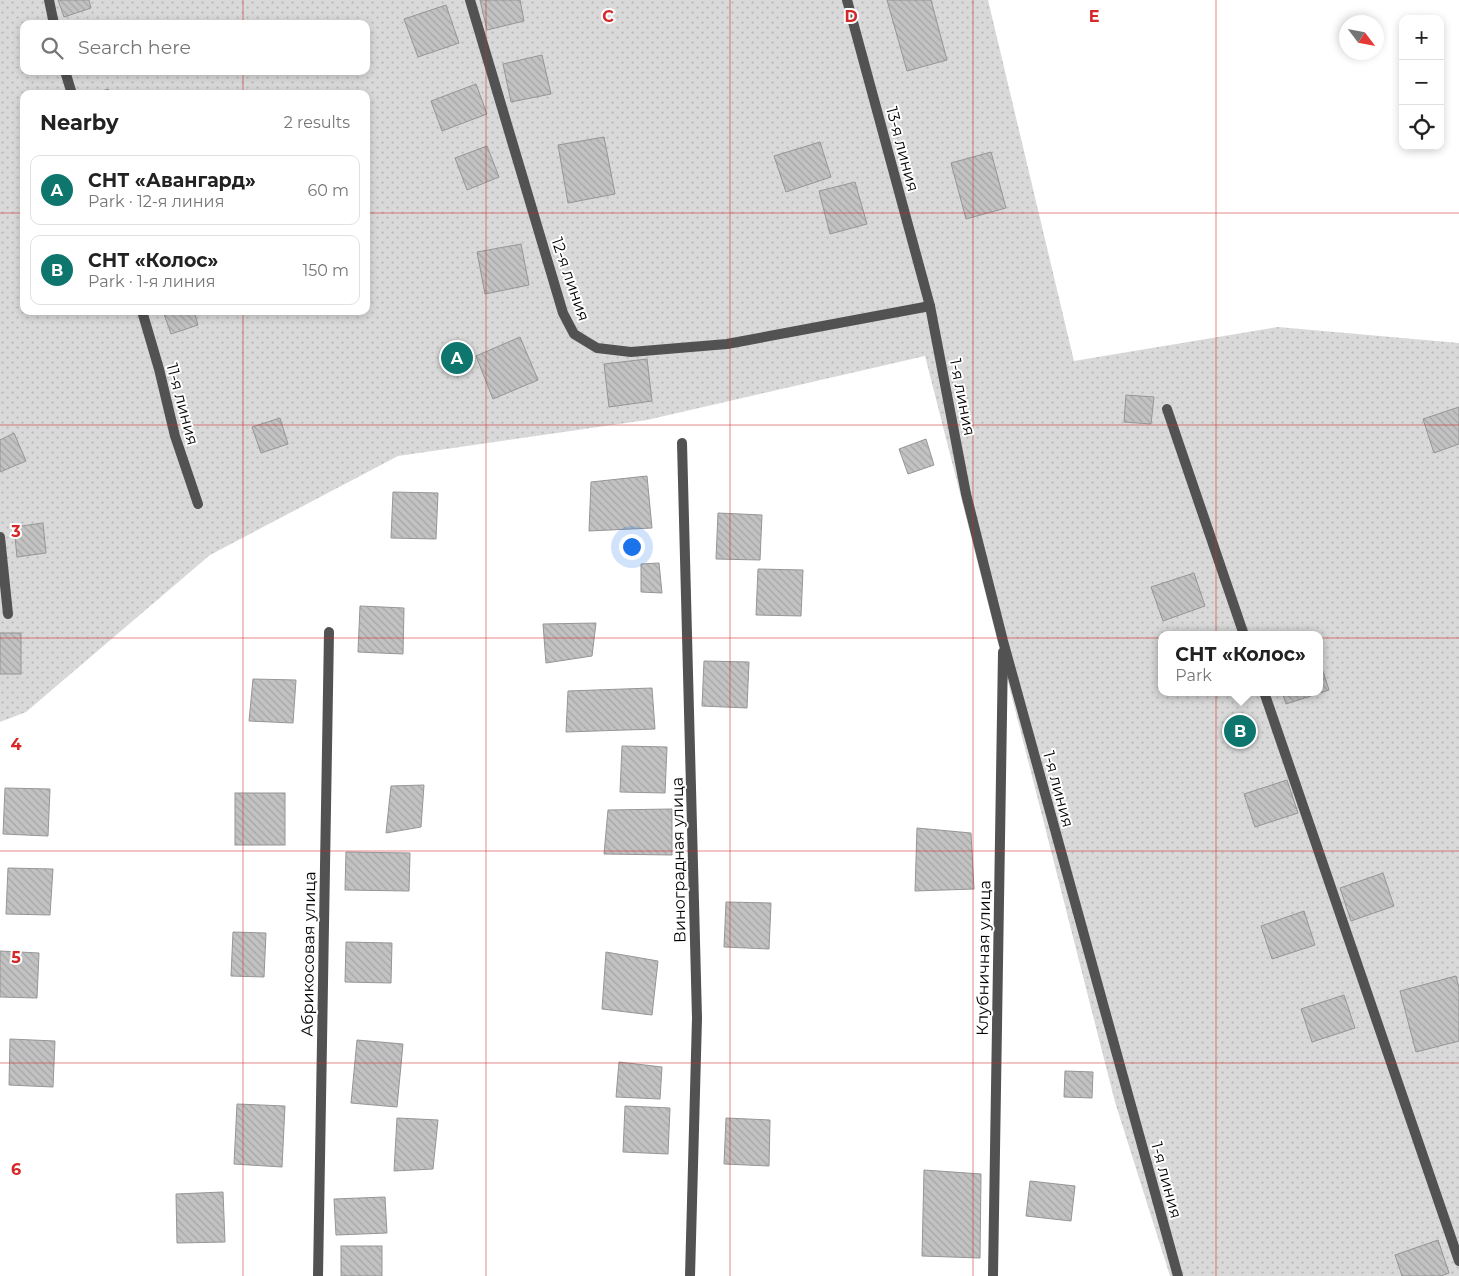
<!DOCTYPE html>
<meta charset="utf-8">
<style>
body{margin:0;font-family:Montserrat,sans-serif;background:#f2f2f2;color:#222}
.controls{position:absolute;right:15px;top:15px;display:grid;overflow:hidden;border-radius:10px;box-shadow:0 2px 8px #0003}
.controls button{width:45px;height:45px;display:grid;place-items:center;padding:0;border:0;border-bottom:1px solid #e0e0e0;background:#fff;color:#222;font:25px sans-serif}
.compass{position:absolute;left:1339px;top:15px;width:45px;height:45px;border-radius:50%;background:#fff;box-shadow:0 2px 8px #0003;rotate:122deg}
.you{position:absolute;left:631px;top:546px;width:18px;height:18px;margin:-12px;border:4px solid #fff;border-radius:50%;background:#1a73e8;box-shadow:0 0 0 8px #1a73e833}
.badge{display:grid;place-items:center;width:32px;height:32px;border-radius:50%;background:#0f766e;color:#fff;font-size:16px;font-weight:700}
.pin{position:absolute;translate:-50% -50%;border:2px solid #fff;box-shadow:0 1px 5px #0006}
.popup{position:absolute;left:1158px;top:631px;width:165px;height:65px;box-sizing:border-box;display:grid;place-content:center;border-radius:10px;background:#fff;filter:drop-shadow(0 1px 4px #0005);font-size:16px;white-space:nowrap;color:#767676}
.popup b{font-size:19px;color:#222}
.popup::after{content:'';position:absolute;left:50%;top:100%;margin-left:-10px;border:10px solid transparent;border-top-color:#fff}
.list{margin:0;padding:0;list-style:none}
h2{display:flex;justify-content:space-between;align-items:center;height:65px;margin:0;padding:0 20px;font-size:21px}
h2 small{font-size:16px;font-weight:400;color:#767676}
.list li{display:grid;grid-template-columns:32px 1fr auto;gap:15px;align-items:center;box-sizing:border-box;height:70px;margin:0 10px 10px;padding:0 10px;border:1px solid #e0e0e0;border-radius:10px}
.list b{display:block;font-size:19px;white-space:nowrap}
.list p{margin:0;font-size:16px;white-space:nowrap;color:#767676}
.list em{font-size:16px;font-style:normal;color:#767676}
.icon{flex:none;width:28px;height:28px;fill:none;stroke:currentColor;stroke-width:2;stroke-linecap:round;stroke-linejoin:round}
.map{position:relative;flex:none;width:1459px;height:1276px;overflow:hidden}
.search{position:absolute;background:#fff;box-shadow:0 2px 8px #0003;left:20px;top:20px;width:350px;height:55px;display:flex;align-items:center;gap:12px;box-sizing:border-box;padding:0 18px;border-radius:10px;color:#767676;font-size:19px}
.panel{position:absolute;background:#fff;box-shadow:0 2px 8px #0003;left:20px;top:90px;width:350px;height:225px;border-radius:10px}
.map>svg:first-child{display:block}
.garden{fill:url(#garden-dots);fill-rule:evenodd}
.building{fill:url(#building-back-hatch);stroke:#969696}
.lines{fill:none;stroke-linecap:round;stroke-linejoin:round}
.service{stroke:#525252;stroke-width:10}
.minor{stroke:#525252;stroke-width:10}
.grid{fill:none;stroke:#d62828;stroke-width:1;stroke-opacity:0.55}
.labels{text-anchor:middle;stroke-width:4;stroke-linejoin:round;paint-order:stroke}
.street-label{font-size:16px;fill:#000;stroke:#fff}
.grid-label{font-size:16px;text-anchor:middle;font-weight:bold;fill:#d62828;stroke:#fff;stroke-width:4;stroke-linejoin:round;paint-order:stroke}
</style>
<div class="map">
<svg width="1459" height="1276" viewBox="0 0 1459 1276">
<defs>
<pattern id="garden-dots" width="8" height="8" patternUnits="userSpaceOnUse" patternTransform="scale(1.25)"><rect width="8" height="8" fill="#d9d9d9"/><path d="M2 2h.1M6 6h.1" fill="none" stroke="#b8b8b8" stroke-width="1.8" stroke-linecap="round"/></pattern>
<pattern id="building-back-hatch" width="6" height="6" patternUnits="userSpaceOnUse" patternTransform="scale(1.25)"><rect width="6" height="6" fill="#c2c2c2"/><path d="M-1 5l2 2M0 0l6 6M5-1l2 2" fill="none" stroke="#a5a5a5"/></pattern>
</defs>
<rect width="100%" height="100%" fill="#fff"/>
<path class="garden" d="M 0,0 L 988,0 L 1074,361 L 1278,327 L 1459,343 L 1459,1276 L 1170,1276 L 1115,1102 L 925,356 L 647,420 L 398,456 L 210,555 L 26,712 L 0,722 ZM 24,24 L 366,24 L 366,71 L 24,71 ZM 24,94 L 366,94 L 366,311 L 24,311 ZM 1161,635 L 1319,635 L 1319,692 L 1161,692 Z"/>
<g class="building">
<path d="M 58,0 L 89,0 L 91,8 L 64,17 Z"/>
<path d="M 480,0 L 520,0 L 524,21 L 487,30 Z"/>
<path d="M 887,0 L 931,0 L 947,60 L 907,71 Z"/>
<path d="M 446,5 L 459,43 L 418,57 L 404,19 Z"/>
<path d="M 542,55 L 551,94 L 511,102 L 503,64 Z"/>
<path d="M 476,84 L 487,114 L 442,131 L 431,101 Z"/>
<path d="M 108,89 L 110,94 L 94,94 Z"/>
<path d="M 604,137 L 615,194 L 568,203 L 558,145 Z"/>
<path d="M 820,142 L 831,177 L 786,192 L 774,156 Z"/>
<path d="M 487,146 L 499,177 L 467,190 L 455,158 Z"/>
<path d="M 991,152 L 1006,208 L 966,219 L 951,163 Z"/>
<path d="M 855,182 L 867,224 L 830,234 L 819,191 Z"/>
<path d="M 521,244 L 529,285 L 485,294 L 477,252 Z"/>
<path d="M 163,311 L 194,311 L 198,325 L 171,334 Z"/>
<path d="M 520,337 L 538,380 L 493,399 L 476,356 Z"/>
<path d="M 647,359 L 652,401 L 609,407 L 604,364 Z"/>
<path d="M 1126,395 L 1154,397 L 1151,424 L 1124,422 Z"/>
<path d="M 1459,407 L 1459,444 L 1434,453 L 1423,419 Z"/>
<path d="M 280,418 L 288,444 L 261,453 L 252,427 Z"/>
<path d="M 14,433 L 26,461 L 0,472 L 0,440 Z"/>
<path d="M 926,439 L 934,465 L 908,474 L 899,449 Z"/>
<path d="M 647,476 L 652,528 L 589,531 L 591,482 Z"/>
<path d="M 393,492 L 438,493 L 436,539 L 391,538 Z"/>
<path d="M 718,513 L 762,515 L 760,560 L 716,559 Z"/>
<path d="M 43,523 L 46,553 L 17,557 L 14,527 Z"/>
<path d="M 659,563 L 662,593 L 641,592 L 641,564 Z"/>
<path d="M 758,569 L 803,570 L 801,616 L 756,615 Z"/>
<path d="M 1194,573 L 1205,606 L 1163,621 L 1151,587 Z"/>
<path d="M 360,606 L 404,608 L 403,654 L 358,652 Z"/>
<path d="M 596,623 L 592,656 L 546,663 L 543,624 Z"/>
<rect x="0" y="633" width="21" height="41"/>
<path d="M 1319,659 L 1329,690 L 1286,704 L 1282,692 L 1319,692 Z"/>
<path d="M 704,661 L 749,662 L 747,708 L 702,706 Z"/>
<path d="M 253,679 L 296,680 L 293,723 L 249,721 Z"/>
<path d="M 652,688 L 655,729 L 566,732 L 568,691 Z"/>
<path d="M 622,746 L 667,747 L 665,793 L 620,792 Z"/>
<path d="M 1287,780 L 1298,813 L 1255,827 L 1244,794 Z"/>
<path d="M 424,785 L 421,827 L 386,833 L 391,786 Z"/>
<path d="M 5,788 L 50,789 L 48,836 L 3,834 Z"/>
<rect x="235" y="793" width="50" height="52"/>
<path d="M 672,809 L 672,855 L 604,854 L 608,810 Z"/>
<path d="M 917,828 L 971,833 L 974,889 L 915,891 Z"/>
<path d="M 346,852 L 410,853 L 409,891 L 345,890 Z"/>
<path d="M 8,868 L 53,869 L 50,915 L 6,914 Z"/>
<path d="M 1383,873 L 1394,906 L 1351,921 L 1340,888 Z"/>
<path d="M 726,902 L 771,903 L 769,949 L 724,947 Z"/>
<path d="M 1304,911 L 1315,945 L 1272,959 L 1261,926 Z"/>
<path d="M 233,932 L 266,933 L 264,977 L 231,976 Z"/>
<path d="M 346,942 L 392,943 L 391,983 L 345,982 Z"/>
<path d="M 0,951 L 39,953 L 37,998 L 0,997 Z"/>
<path d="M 606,952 L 658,961 L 652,1015 L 602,1009 Z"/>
<path d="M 1456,976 L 1459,988 L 1459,1041 L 1416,1052 L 1400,991 Z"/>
<path d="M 1344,995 L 1355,1028 L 1312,1042 L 1301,1009 Z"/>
<path d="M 10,1039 L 55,1041 L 53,1087 L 9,1085 Z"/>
<path d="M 357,1040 L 403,1044 L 397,1107 L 351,1103 Z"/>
<path d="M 619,1062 L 662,1067 L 660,1099 L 616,1097 Z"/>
<path d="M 1065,1071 L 1093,1072 L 1092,1098 L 1064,1097 Z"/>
<path d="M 237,1104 L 285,1106 L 282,1167 L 234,1164 Z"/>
<path d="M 625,1106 L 670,1108 L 668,1154 L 623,1152 Z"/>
<path d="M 397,1118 L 438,1120 L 433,1169 L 394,1171 Z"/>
<path d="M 726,1118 L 770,1120 L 769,1166 L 724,1164 Z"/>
<path d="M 924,1170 L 981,1174 L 980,1258 L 922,1256 Z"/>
<path d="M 1030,1181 L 1075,1186 L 1071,1221 L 1026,1216 Z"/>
<path d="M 223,1192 L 225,1242 L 177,1243 L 176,1194 Z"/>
<path d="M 385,1197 L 387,1233 L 336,1235 L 334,1199 Z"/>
<path d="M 1438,1240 L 1449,1273 L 1441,1276 L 1402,1276 L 1395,1255 Z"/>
<rect x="341" y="1246" width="41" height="30"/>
</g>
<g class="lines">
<g class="service">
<path d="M 1167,409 L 1244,635"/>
<path d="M 1264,692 L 1459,1261"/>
</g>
<g class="minor">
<path d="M 49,0 L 54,24"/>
<path d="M 470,0 L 563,313 L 574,334 L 597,348 L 631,352 L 727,344 L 930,306"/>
<path d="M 847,0 L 930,306 L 966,494 L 1003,641 L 1178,1276"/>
<path d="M 65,71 L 72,94"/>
<path d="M 142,311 L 159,369 L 175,436 L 198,504"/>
<path d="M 682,443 L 697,1018 L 690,1276"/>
<path d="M 0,537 L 8,614"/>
<path d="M 318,1276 L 329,632"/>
<path d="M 993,1276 L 1003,652"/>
</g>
</g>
<path class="grid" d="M 243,0 L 243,24M 486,0 L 486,1276M 730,0 L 730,1276M 973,0 L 973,1276M 1216,0 L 1216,1276M 243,71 L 243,94M 0,213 L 24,213M 366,213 L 1459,213M 243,311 L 243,1276M 0,425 L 1459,425M 0,638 L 1459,638M 0,851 L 1459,851M 0,1063 L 1459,1063"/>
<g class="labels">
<g class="street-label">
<text transform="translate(903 149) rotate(75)" y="6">13-я линия</text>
<text transform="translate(571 279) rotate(71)" y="6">12-я линия</text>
<text transform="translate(963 397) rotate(79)" y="6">1-я линия</text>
<text transform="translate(183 404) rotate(75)" y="6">11-я линия</text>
<text transform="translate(1059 789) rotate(75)" y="6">1-я линия</text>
<text transform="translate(678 860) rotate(-91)" y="6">Виноградная улица</text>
<text transform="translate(308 954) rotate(-89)" y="6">Абрикосовая улица</text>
<text transform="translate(983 958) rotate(-89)" y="6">Клубничная улица</text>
<text transform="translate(1167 1180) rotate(75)" y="6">1-я линия</text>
</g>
</g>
<g class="grid-label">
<text x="608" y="22">C</text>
<text x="851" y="22">D</text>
<text x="1094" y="22">E</text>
<text x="16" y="537">3</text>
<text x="16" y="750">4</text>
<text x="16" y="963">5</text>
<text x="16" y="1175">6</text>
</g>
</svg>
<div class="controls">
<button>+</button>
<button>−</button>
<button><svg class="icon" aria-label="locate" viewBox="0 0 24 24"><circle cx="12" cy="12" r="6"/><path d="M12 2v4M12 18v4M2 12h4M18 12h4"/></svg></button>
</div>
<svg class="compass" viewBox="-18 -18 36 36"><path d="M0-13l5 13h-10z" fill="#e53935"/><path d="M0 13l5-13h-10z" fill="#767676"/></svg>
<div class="you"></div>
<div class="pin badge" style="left:457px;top:358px">A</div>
<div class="pin badge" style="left:1240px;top:731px">B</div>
<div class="popup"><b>СНТ «Колос»</b>Park</div>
<div class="search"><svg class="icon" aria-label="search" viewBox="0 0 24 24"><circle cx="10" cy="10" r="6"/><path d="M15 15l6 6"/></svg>Search here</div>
<section class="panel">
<h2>Nearby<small>2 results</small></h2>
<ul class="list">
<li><span class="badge">A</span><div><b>СНТ «Авангард»</b><p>Park · 12-я линия</p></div><em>60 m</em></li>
<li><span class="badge">B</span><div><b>СНТ «Колос»</b><p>Park · 1-я линия</p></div><em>150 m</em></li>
</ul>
</section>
</div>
